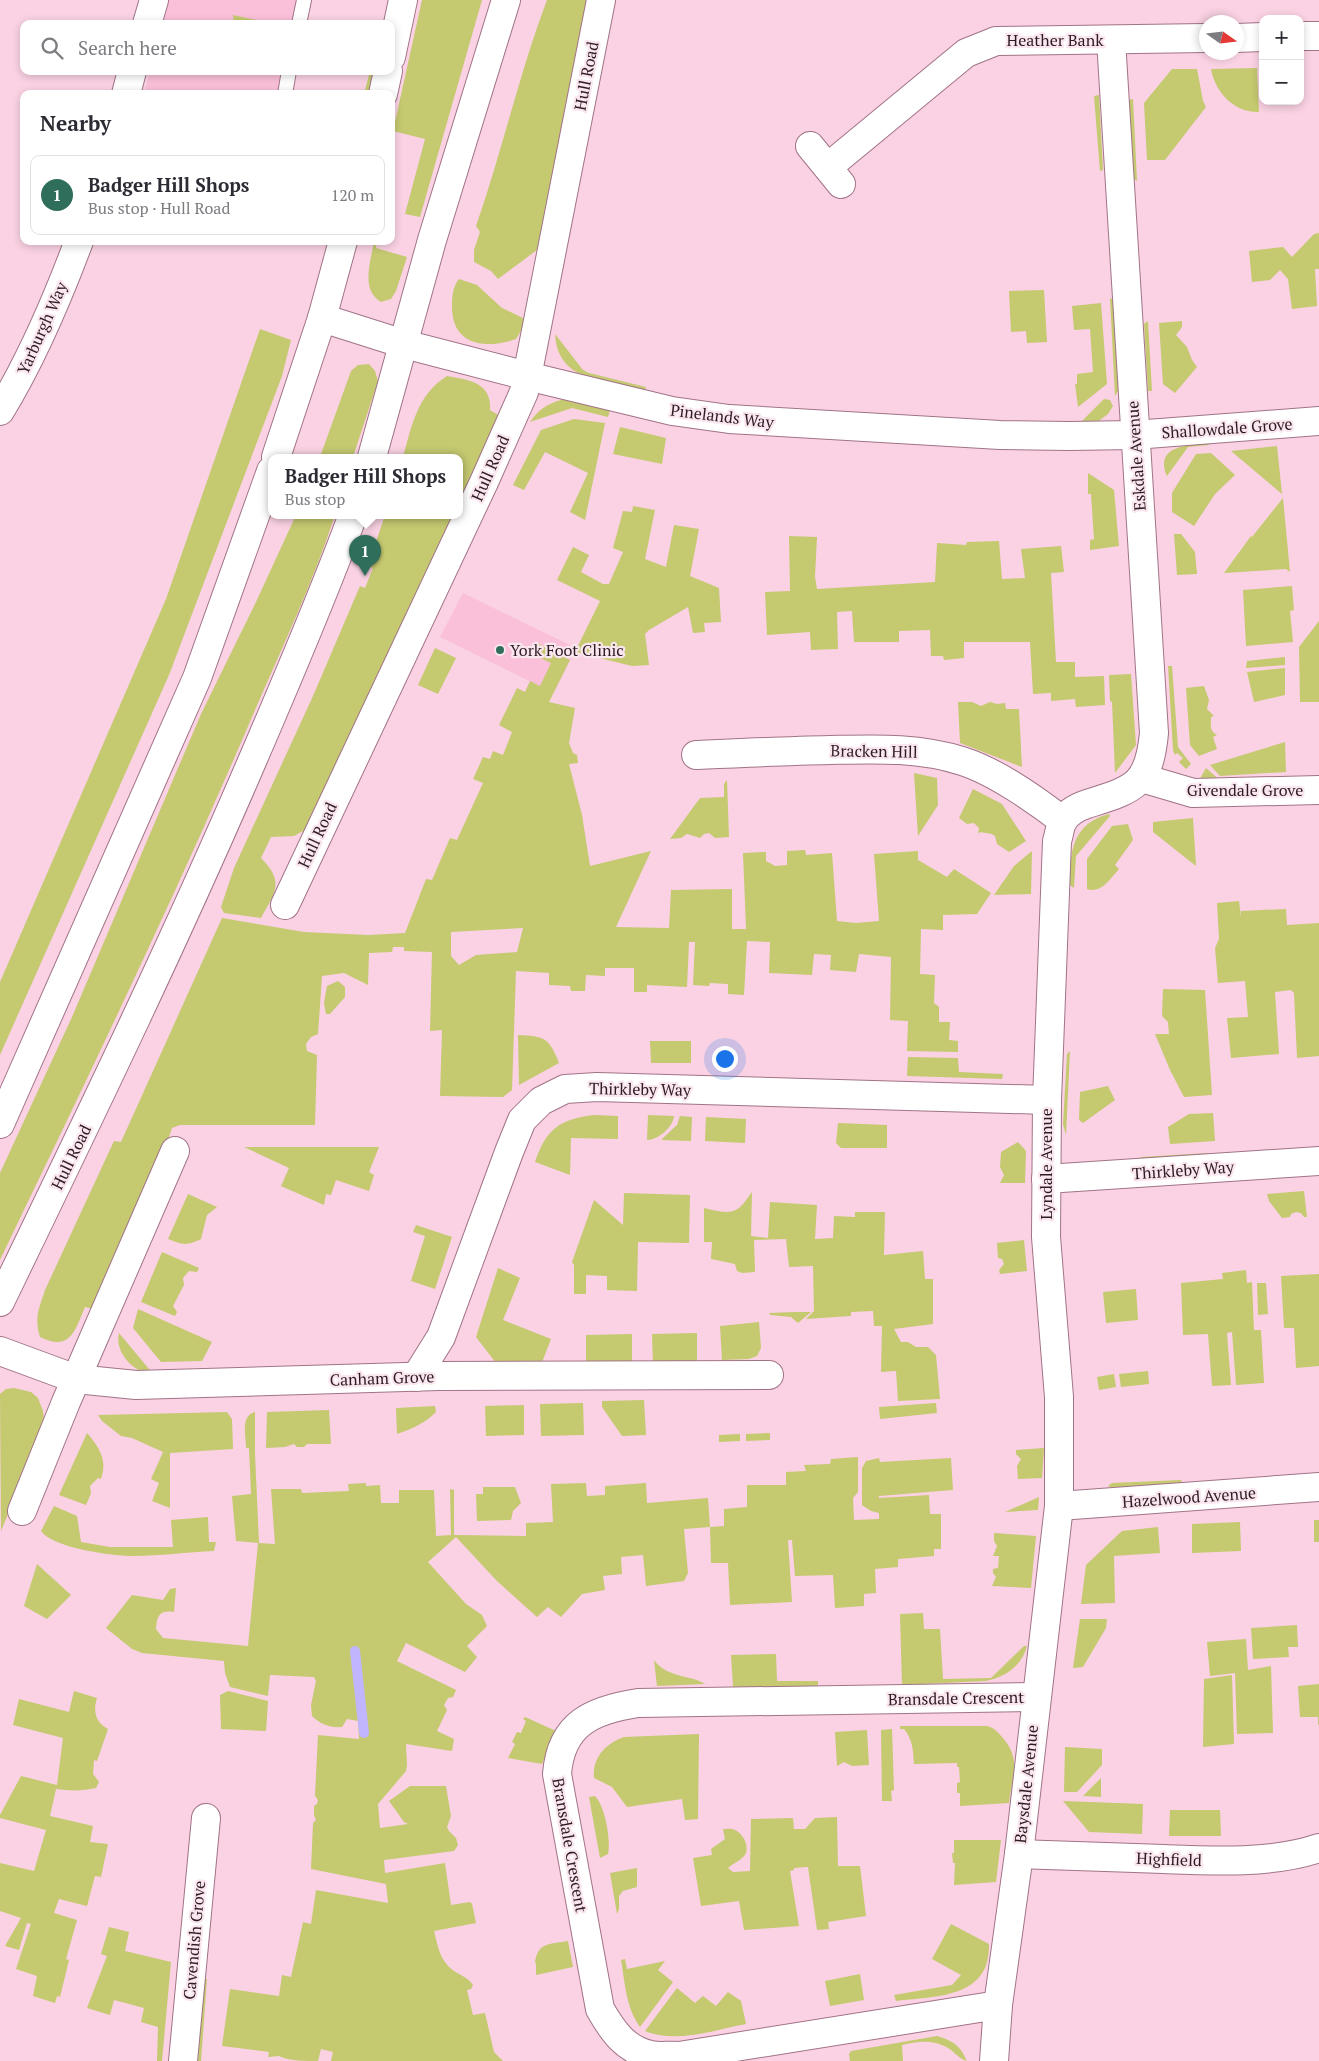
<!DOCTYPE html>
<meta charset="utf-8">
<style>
body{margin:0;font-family:"PT Serif",serif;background:#f2f2f3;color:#2b2b33}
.controls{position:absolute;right:15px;top:15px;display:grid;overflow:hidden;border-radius:10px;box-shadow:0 2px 8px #0003}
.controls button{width:45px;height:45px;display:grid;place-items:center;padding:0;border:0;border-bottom:1px solid #e1e1e2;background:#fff;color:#2b2b33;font:25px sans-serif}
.compass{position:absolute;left:1199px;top:15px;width:45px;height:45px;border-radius:50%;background:#fff;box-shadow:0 2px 8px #0003;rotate:104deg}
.you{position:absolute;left:724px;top:1058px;width:18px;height:18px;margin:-12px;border:4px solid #fff;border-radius:50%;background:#1a73e8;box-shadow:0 0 0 8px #1a73e833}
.badge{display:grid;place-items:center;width:32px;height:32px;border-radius:50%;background:#2f6e5b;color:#fff;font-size:16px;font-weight:700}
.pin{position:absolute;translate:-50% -41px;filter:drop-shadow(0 1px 2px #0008)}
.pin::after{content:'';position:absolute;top:26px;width:18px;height:15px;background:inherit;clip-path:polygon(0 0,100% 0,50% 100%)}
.popup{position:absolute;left:268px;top:454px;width:195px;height:65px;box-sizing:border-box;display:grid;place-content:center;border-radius:10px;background:#fff;filter:drop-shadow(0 1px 4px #0005);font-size:16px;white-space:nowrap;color:#7c7c81}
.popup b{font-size:19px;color:#2b2b33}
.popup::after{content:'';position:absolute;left:50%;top:100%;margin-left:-10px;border:10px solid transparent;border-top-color:#fff}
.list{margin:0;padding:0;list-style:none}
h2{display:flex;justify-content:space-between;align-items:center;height:65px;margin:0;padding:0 20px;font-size:21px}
h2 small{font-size:16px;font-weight:400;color:#7c7c81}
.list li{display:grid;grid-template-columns:32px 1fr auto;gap:15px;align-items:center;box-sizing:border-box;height:80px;margin:0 10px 10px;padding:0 10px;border:1px solid #e1e1e2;border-radius:10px}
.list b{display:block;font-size:19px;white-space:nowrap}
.list p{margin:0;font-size:16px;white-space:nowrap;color:#7c7c81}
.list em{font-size:16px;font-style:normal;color:#7c7c81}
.icon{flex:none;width:28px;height:28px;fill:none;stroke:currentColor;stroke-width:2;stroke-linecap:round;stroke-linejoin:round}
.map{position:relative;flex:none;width:1319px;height:2061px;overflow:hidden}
.search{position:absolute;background:#fff;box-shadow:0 2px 8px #0003;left:20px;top:20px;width:375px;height:55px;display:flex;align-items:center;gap:12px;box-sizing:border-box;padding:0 18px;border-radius:10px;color:#7c7c81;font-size:19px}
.panel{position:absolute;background:#fff;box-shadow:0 2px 8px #0003;left:20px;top:90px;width:375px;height:155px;border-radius:10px}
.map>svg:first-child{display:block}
.built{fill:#fac0d9}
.green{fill:#c5c970;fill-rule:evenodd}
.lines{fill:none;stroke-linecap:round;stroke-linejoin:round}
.stream{stroke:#c0b5fe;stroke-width:10}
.lane-casing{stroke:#a17387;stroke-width:16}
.street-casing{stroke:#a17387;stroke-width:30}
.primary-casing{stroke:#a17387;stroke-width:30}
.lane{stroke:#fff;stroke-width:14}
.street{stroke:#fff;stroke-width:28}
.primary{stroke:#fff;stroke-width:28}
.poi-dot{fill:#2f6e5b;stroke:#fae6ee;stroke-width:2}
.labels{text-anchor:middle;stroke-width:4.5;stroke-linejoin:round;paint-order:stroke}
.street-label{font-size:16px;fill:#2d1b24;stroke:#fae6ee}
.poi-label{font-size:16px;fill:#2d1b24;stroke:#fae6ee;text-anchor:start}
</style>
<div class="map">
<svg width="1319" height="2061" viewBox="0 0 1319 2061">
<rect width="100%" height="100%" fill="#fad2e3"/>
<g class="built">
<path d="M 169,0 L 311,0 L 305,24 L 163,24 Z"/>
<path d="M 150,71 L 295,71 L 289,94 L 144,94 Z"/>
<path d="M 463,593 L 576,648 L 554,693 L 440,637 Z"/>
</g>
<g class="green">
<path d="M 422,0 L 482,0 L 420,217 L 405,214 L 425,139 L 393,131 Z"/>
<path d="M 547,0 L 589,0 L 541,247 L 498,279 L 491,271 L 474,262 L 474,250 L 480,232 L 476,226 C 502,152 519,74 547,0 Z"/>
<path d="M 233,15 L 274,24 L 234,24 Z"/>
<path d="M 1257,68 L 1259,112 C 1234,113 1215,92 1211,69 Z"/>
<path d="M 1172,69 L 1197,69 L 1203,101 L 1206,107 L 1165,160 L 1147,160 L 1144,103 Z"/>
<path d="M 370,71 L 374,71 L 369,94 L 364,94 Z"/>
<path d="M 1099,95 L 1103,170 L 1100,171 L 1094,96 Z"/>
<path d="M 1133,99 L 1137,181 L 1133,178 L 1128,100 Z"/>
<path d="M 1319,233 L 1319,269 L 1315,269 L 1317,306 L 1292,309 L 1288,279 L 1280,270 L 1270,280 L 1252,282 L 1249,251 L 1283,247 L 1292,257 L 1314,234 Z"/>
<path d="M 374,241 L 377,241 L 376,248 L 407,257 L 396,291 L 391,299 L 381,302 C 360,290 371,261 374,241 Z"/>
<path d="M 459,279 L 477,285 L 502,308 L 523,318 L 525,324 L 516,339 C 485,350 451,345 452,305 C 452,296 453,286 459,279 Z"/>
<path d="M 1044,290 L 1047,342 L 1027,343 L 1026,331 L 1011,332 L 1009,291 Z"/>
<path d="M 1110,298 L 1114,300 L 1119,389 L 1115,396 Z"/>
<path d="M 1101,303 L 1107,384 L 1078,407 L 1075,384 L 1077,384 L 1077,374 L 1093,372 L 1090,329 L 1074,330 L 1072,306 Z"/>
<path d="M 1148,321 L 1152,391 L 1148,391 L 1144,324 Z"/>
<path d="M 1182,321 L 1182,327 L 1176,335 L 1187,347 L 1192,360 L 1197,367 L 1175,393 L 1163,384 L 1159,323 Z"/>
<path d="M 260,329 L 291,340 L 282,376 L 169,675 L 0,1055 L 0,982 L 166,599 Z"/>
<path d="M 555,334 L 583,370 L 589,373 L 646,387 L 645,391 L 578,373 C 562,364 556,351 555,334 Z"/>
<path d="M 369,364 L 375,371 L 378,381 L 353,457 L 320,457 L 351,371 L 358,365 Z"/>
<path d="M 447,376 C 470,380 492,383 490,410 L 503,418 L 459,511 L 459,457 L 403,457 C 412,425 417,395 447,376 Z"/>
<path d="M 1104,399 L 1110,400 L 1113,406 L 1108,414 L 1096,423 L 1022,425 L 1023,421 L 1081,422 Z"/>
<path d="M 561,400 L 571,400 L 610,410 L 608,417 L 572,408 L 530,422 C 538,410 547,404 561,400 Z"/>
<path d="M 574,419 L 605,423 L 585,520 L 570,512 L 588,473 L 545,452 L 524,490 L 513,485 L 541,430 Z"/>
<path d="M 620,427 L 666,438 L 662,464 L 613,454 Z"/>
<path d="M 1209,443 L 1209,445 L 1188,447 L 1167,476 C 1154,445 1189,445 1209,443 Z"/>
<path d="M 1277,446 L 1282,494 L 1231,451 Z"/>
<path d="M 1211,453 L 1235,475 L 1215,494 L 1194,526 L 1172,512 L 1172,493 L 1196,454 Z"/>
<path d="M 1088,473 L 1114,490 L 1119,546 L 1090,550 L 1090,540 L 1094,539 L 1091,494 L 1088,494 Z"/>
<path d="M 1283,498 L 1290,572 L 1286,569 L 1224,573 L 1251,536 L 1252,537 Z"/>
<path d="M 633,506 L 655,510 L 645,559 L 666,567 L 674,525 L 699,529 L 690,576 L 719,588 L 721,622 L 704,623 L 705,632 L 693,633 L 688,607 L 649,630 L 645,634 L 649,665 L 632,666 L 575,652 L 600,601 L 557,580 L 573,547 L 589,555 L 581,572 L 603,584 L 609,584 L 623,552 L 613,548 L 623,511 L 632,512 Z"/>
<path d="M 296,515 L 335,515 C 311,589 276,660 246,731 C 169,910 84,1085 0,1260 L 0,1173 L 72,1017 L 201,714 L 256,602 Z"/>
<path d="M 385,515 L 457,515 L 305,830 L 294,836 L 271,837 L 261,858 C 285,882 275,892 261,918 L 224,913 L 221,907 L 234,868 L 313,696 L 360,586 L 365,588 L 373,568 L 368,566 Z"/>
<path d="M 1174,534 L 1181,534 L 1195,552 L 1197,574 L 1177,575 Z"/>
<path d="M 789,536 L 817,537 L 815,577 L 817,589 L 935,582 L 937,543 L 966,545 L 967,542 L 999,541 L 1002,579 L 1025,578 L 1021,549 L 1061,546 L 1064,572 L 1051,573 L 1056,662 L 1075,662 L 1075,677 L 1104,676 L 1105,705 L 1076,707 L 1075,699 L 1051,701 L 1051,693 L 1033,694 L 1030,642 L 964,642 L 964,658 L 944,660 L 943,656 L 931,656 L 930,630 L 899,631 L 899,642 L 854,642 L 852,611 L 837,612 L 838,649 L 811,650 L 810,632 L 767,635 L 765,592 L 790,591 Z"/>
<path d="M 1292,586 L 1294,610 L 1290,611 L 1293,642 L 1246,646 L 1243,590 Z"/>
<path d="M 1319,621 L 1319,702 L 1300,702 L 1299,647 Z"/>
<path d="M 537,643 L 570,660 L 549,702 L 575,708 L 569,743 L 573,753 L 577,755 L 578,763 L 569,764 L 582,815 L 590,866 L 651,851 L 616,927 L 669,928 L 671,890 L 732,889 L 732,929 L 746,929 L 743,853 L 766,852 L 766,861 L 775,866 L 787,865 L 787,851 L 805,850 L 806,855 L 832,853 L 837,921 L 856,923 L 879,921 L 874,854 L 918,851 L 918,860 L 947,877 L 954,869 L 991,893 L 977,914 L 943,915 L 943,930 L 921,929 L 920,974 L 935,975 L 934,1003 L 939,1007 L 939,1022 L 950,1022 L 949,1040 L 958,1041 L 958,1052 L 907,1051 L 908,1021 L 890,1020 L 891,957 L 859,954 L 856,972 L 830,970 L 831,955 L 814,954 L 812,975 L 769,973 L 770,942 L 747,941 L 744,995 L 728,994 L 728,984 L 710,983 L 709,986 L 693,985 L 695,942 L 689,942 L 687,987 L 647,985 L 647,992 L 634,992 L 634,968 L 605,968 L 605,976 L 586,975 L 585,991 L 571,991 L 570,986 L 549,985 L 549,973 L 516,971 L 512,1090 L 503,1097 L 440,1096 L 442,1030 L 430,1031 L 432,952 L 404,951 L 404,947 L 393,947 L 392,952 L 369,953 L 368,985 L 344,973 L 322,976 L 318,1034 L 311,1037 L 306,1044 L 307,1051 L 317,1055 L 315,1125 L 180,1125 L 172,1128 L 165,1149 L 94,1309 L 85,1307 C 75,1331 70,1352 40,1337 C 34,1317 39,1309 45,1290 L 114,1141 L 121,1142 L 222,918 L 304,932 L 368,935 L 405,933 L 426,879 L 432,880 L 450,838 L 457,840 L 483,783 L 473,779 L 483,757 L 490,759 L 493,751 L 503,755 L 512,732 L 499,725 L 517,688 L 525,692 L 530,681 L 540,686 L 551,663 L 532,654 ZM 523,928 L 517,952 L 476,955 L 459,965 L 451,956 L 451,932 Z"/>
<path d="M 435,648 L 456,658 L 438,694 L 418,685 Z"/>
<path d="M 1285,657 L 1285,665 L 1246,668 L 1247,661 Z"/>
<path d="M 1168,666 L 1172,666 L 1178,747 L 1191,764 L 1186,769 L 1179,762 L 1183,758 L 1177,753 L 1175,755 L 1173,750 Z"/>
<path d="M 1285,668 L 1285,695 L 1254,702 L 1247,672 Z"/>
<path d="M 1131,674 L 1136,745 L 1115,773 L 1112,702 L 1110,701 L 1109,675 Z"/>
<path d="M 1204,686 L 1209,700 L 1207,709 L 1214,716 L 1211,717 C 1211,724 1209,731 1217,735 L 1213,737 L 1217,749 L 1199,756 L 1190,745 L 1186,688 Z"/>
<path d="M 958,702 L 972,702 L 981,706 L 990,702 L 997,704 L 1005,703 L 1006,709 L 1019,709 L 1022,767 L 960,743 Z"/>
<path d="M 1285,742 L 1286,772 L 1220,776 L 1210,765 Z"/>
<path d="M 1206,768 L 1222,782 L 1198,782 Z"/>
<path d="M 914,773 L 937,778 L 938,805 L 918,836 Z"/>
<path d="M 727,780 L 729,837 L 715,838 L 709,833 L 704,834 L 700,838 L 687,834 L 681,838 L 670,839 L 700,798 L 724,797 L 724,784 Z"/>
<path d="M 973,789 L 1002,804 L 1026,841 L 1009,852 L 997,844 L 995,836 C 990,832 985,834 980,832 L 978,834 L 979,828 L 974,823 L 967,824 L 959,818 Z"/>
<path d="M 1109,814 L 1110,816 L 1076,856 L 1074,888 L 1070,885 C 1070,851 1072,824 1109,814 Z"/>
<path d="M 1193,818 L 1196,866 L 1153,832 L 1153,822 Z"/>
<path d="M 1128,824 L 1133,840 L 1115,865 L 1119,869 C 1111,878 1101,894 1087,889 L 1087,859 L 1112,826 Z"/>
<path d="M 1032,851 L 1031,894 L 994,895 L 1014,866 Z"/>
<path d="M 1239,901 L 1241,917 L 1241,911 L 1286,909 L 1287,925 L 1319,923 L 1319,1056 L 1297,1058 L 1294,993 L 1291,990 L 1275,992 L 1279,1054 L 1231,1058 L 1227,1018 L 1248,1017 L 1245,981 L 1218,983 L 1215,948 L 1219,939 L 1217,903 Z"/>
<path d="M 338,981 L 345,987 L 345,997 L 330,1014 L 326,1014 L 324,1003 L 327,986 Z"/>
<path d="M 1163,989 L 1205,990 L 1212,1095 L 1184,1097 L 1170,1070 L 1155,1034 L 1169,1034 L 1168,1022 L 1162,1016 Z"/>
<path d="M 518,1035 C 545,1036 549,1038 559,1063 L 519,1085 Z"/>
<path d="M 650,1041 L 691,1041 L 691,1063 L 651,1063 Z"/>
<path d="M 1070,1051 L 1066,1135 L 1063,1124 L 1067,1054 Z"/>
<path d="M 908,1057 L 958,1058 L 959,1072 L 1003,1074 L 1002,1079 L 907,1076 Z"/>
<path d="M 1108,1086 L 1115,1100 L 1083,1123 L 1079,1120 L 1080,1092 Z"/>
<path d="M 1213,1113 L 1215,1141 L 1170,1144 L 1168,1127 L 1189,1114 Z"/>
<path d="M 594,1115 L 618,1116 L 618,1139 L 571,1138 L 570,1175 L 535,1162 C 546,1129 560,1119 594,1115 Z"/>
<path d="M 648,1115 L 674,1116 C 673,1127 658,1140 647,1140 Z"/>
<path d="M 680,1116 L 692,1117 L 691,1141 L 661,1140 L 677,1125 Z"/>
<path d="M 706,1117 L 746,1119 L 745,1143 L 705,1141 Z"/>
<path d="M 838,1123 L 887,1125 L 887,1148 L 841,1148 L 836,1143 Z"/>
<path d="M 1018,1142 L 1026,1151 L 1025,1183 L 1000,1183 L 1004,1175 L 1000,1167 L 1001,1152 Z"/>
<path d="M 244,1147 L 379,1147 L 369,1172 L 374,1175 L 369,1191 L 336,1180 L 331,1195 L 326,1194 L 324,1205 L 281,1186 L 289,1168 Z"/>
<path d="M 1207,1153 L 1207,1157 L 1141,1161 L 1141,1157 Z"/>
<path d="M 1304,1191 L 1307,1217 L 1304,1217 L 1301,1213 L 1296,1212 L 1291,1214 L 1290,1217 L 1282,1218 L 1269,1201 L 1267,1194 Z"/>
<path d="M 752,1192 L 751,1236 L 768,1238 L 770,1202 L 817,1205 L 815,1239 L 833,1238 L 834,1216 L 855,1217 L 855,1212 L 885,1212 L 884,1255 L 923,1251 L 925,1279 L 933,1279 L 933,1324 L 894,1329 L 901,1342 L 908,1342 L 916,1347 L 928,1347 L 936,1355 L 940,1399 L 898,1401 L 896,1371 L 881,1372 L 882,1326 L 874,1326 L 873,1311 L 851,1312 L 851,1316 L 806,1319 L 814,1311 L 813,1266 L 789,1267 L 786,1239 L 754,1240 L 755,1272 L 742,1273 L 737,1271 L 735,1264 L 711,1259 L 712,1242 L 704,1242 L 704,1208 C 715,1210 728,1216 739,1208 C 744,1204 748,1197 752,1192 Z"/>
<path d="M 624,1193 L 690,1195 L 689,1243 L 638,1242 L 637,1291 L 607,1290 L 607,1276 L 586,1275 L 586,1294 L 574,1294 L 574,1265 L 572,1262 L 594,1200 L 623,1225 Z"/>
<path d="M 188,1194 L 217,1207 L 207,1215 L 201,1239 C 186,1246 183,1245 168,1239 Z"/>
<path d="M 416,1225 L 452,1237 L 435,1289 L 411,1281 L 425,1236 L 413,1232 Z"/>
<path d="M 1024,1240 L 1027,1271 L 1000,1274 L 999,1270 L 1004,1264 L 1002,1259 L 998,1258 L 997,1243 Z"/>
<path d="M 162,1252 L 199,1268 L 197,1272 L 189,1271 L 183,1278 L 184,1285 L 173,1306 L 177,1312 L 175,1316 L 141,1302 Z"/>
<path d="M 498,1268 L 520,1278 L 503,1320 L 551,1339 L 541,1365 L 496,1363 L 476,1337 Z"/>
<path d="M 1246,1270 L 1247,1283 L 1252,1282 L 1254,1330 L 1261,1330 L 1264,1383 L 1236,1385 L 1232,1332 L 1227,1333 L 1231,1385 L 1212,1386 L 1208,1334 L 1183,1335 L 1181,1283 L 1223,1279 L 1222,1273 Z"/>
<path d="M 1319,1274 L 1319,1366 L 1296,1368 L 1294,1328 L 1284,1328 L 1281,1276 Z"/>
<path d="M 1257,1283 L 1266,1283 L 1268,1314 L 1258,1315 Z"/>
<path d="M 1136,1289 L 1138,1320 L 1106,1323 L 1103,1292 Z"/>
<path d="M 138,1309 L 212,1342 L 202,1361 L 161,1362 L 133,1328 Z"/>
<path d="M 794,1312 L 811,1312 L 798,1323 L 791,1317 L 770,1315 L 769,1313 Z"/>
<path d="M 759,1322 L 761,1348 L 757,1356 L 749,1359 L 722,1360 L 720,1326 Z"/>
<path d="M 119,1333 L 154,1375 C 135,1374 114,1353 119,1333 Z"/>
<path d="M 697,1333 L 697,1362 L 653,1365 L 652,1334 Z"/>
<path d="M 632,1334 L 632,1365 L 586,1365 L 586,1335 Z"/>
<path d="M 1148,1371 L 1149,1384 L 1121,1387 L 1119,1374 Z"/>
<path d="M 1114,1374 L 1116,1387 L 1099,1390 L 1097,1377 Z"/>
<path d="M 14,1388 L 31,1392 L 38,1398 L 43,1411 L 44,1421 L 38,1441 L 1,1531 L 0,1394 L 6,1389 Z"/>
<path d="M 644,1400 L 646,1435 L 622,1436 L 602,1407 L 602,1401 Z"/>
<path d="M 583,1403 L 584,1435 L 541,1436 L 540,1404 Z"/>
<path d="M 936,1403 L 937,1413 L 880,1419 L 879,1407 Z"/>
<path d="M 524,1405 L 524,1435 L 486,1436 L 485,1406 Z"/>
<path d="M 435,1406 L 436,1412 C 425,1423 412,1429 397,1434 L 396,1408 Z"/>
<path d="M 329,1410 L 331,1444 L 307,1444 L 304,1447 L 297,1447 L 294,1444 L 285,1447 L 266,1448 L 267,1412 Z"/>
<path d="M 227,1412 L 232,1419 L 233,1449 L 170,1453 L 170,1508 L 152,1501 L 159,1483 L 151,1479 L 163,1452 L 132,1438 L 121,1436 L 102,1421 L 98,1415 Z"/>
<path d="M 255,1412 L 255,1454 L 259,1543 L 236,1541 L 232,1496 L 251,1494 L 249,1448 L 246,1448 C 246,1436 240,1416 255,1412 Z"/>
<path d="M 87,1433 C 99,1447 108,1460 101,1479 L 98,1478 L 90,1486 L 91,1493 L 86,1505 L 59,1495 Z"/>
<path d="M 770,1433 L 770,1440 L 746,1441 L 746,1434 Z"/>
<path d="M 740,1434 L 740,1441 L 719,1442 L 719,1435 Z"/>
<path d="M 1044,1448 L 1042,1478 L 1018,1479 L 1017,1466 L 1021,1459 L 1016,1454 L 1016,1450 Z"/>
<path d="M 858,1457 L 858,1492 L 853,1498 L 854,1520 L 879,1519 L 879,1513 L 871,1511 L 862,1505 L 862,1468 L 866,1461 L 879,1458 L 880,1462 L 951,1458 L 953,1490 L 879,1496 L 879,1498 L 929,1495 L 930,1514 L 941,1514 L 941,1549 L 934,1549 L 934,1556 L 898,1559 L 898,1567 L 875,1569 L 876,1593 L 864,1594 L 864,1606 L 835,1608 L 833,1575 L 795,1576 L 792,1540 L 788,1540 L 792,1602 L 730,1605 L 728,1563 L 711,1563 L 710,1527 L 684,1529 L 688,1573 L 684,1581 L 646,1586 L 643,1555 L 621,1557 L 622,1574 L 603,1576 L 605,1590 L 582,1594 L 561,1617 L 548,1607 L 537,1617 L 497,1581 L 456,1537 L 428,1562 L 466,1604 L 482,1615 L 487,1626 L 467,1646 L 477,1657 L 465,1672 L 406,1643 L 397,1661 L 456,1690 L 453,1697 L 448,1698 L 444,1705 L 447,1710 L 437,1731 L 454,1739 L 452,1751 L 406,1744 L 407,1765 L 406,1771 L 378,1804 L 380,1828 L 408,1824 L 404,1822 L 389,1801 L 410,1786 L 446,1786 L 451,1816 L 447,1827 L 449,1831 L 456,1838 L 458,1845 L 454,1851 L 384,1860 L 385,1873 L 445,1863 L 451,1905 L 470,1902 L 472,1904 L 476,1923 L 434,1931 C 438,1947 440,1961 454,1971 C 462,1976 468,1978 473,1985 L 471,1989 L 467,1990 L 473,2015 L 485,2013 L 494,2052 L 503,2061 L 331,2061 L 333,2052 L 321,2049 L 318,2061 C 305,2061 290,2061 279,2056 L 268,2057 L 269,2052 L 222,2046 L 230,1989 L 279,1996 L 282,1975 L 291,1977 L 303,1922 L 311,1924 L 316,1890 L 388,1903 L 386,1884 L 311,1869 L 313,1823 L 316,1820 L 314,1815 L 314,1806 L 317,1804 L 318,1800 L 315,1796 L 318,1735 L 359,1739 L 358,1721 L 347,1719 L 342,1727 C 330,1728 320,1724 312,1716 L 311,1705 L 316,1681 L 314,1677 L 270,1675 L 268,1696 L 230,1687 L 225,1673 L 224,1661 L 142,1653 L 132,1649 L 106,1628 L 132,1595 L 163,1600 L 170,1589 L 176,1588 L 174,1612 C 160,1610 157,1615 156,1629 L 163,1638 L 248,1646 L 258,1543 L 275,1544 L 271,1489 L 301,1489 L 302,1493 L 349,1491 L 348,1484 L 366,1483 L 366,1486 L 380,1485 L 381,1503 L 399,1503 L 399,1490 L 434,1490 L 436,1536 L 451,1535 L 450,1489 L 454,1490 L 454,1535 L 526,1536 L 526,1523 L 553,1522 L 551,1484 L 586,1483 L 587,1496 L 605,1495 L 605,1486 L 646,1483 L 647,1503 L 708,1498 L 710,1527 L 724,1526 L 724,1509 L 747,1507 L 747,1485 L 786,1485 L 786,1472 L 806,1471 L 804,1465 L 830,1464 L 831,1459 Z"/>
<path d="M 1181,1480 L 1183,1484 L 1114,1489 L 1108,1486 L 1112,1483 Z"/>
<path d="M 483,1487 L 515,1487 L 521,1503 L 513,1511 L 511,1520 L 477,1521 L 476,1494 L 483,1494 Z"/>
<path d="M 1039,1497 L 1038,1510 L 1005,1512 Z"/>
<path d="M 54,1506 L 77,1516 L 81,1542 L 110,1547 L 173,1547 L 171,1520 L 208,1517 L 209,1542 L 216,1542 L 214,1551 C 187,1552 160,1556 133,1556 C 113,1556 52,1548 41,1531 Z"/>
<rect x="1314" y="1520" width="5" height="22"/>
<path d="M 1240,1522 L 1241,1551 L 1192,1553 L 1192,1524 Z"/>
<path d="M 1158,1527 L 1160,1553 L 1114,1556 L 1115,1603 L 1081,1604 L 1086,1565 L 1122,1531 Z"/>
<path d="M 994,1533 L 1036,1536 L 1031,1588 L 992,1586 L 996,1577 L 993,1573 L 993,1569 L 998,1568 L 999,1556 L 993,1556 L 997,1546 L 994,1541 Z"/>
<path d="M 37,1564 L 71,1595 L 47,1619 L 24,1606 Z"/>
<path d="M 923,1613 L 924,1629 L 940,1629 L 943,1679 L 991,1678 L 1024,1646 L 1027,1646 C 1022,1666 1005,1677 986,1681 L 902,1685 L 900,1614 Z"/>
<path d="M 1080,1619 L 1107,1619 L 1106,1628 L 1083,1667 L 1073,1668 Z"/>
<path d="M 1297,1625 L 1298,1647 L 1288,1647 L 1289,1657 L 1253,1659 L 1251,1628 Z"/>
<path d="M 1246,1639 L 1248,1670 L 1271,1666 L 1273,1733 L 1237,1734 L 1235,1673 L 1210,1676 L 1207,1642 Z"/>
<path d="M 776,1654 L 777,1681 L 818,1681 L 818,1686 L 733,1687 L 731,1655 Z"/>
<path d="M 654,1660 C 667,1678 688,1674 705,1684 L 657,1686 Z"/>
<path d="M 1232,1675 L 1234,1744 L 1203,1747 L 1204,1679 Z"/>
<path d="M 1319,1684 L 1319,1724 L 1318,1725 L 1318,1717 L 1300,1717 L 1298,1686 Z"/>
<path d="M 74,1691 L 97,1698 C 93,1711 95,1722 108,1729 L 97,1761 L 94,1760 L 93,1774 L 99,1782 L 96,1788 C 82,1791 71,1791 56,1789 L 50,1816 L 93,1826 L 90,1842 L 108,1844 L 101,1877 L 95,1876 L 87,1906 L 59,1899 L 54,1913 L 77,1920 L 66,1959 L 69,1960 L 60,1997 L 57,1996 L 55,2003 L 33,1996 L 37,1976 L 16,1969 L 31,1924 L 27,1923 L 19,1950 L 5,1946 L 21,1918 L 0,1911 L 0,1863 L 34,1871 L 46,1830 L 0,1818 L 0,1815 L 21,1776 L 57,1785 L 63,1738 L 13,1725 L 19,1699 L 69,1712 Z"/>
<path d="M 228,1691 L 268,1701 L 266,1731 L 221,1729 L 220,1695 Z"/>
<path d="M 525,1717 L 556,1731 L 542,1764 L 508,1758 L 515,1744 L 512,1742 L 517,1732 L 521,1733 L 526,1721 L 523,1719 Z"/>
<path d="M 900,1726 L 987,1726 C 994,1728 997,1731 1002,1737 C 1022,1759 1012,1777 1009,1803 L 960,1806 L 960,1793 L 957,1793 L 957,1783 L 960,1782 L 959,1767 L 957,1767 L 957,1763 L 914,1764 C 913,1750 913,1740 904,1729 L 900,1729 Z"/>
<path d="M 892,1729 L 894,1790 L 891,1791 L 892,1801 L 882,1801 L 881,1730 Z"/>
<path d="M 867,1730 L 869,1765 L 852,1766 L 844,1762 L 837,1766 L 835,1732 Z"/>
<path d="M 699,1734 L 698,1819 L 685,1820 L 682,1799 L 627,1807 L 612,1787 L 594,1778 C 592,1758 606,1743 624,1737 Z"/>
<path d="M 1065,1747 L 1102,1749 L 1102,1765 L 1077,1792 L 1064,1792 Z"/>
<path d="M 1101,1778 L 1101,1797 L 1083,1796 Z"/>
<path d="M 595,1796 C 605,1806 611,1840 608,1854 L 600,1858 L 589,1797 Z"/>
<path d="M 1063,1801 L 1143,1804 L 1142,1834 L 1089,1832 Z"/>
<path d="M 1170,1810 L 1220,1810 L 1221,1836 L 1169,1836 Z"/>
<path d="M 837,1817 L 838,1866 L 860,1866 L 866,1916 L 828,1922 L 829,1929 L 817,1930 L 808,1867 L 794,1868 L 794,1870 L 790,1871 L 799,1926 L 744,1930 L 739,1901 L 701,1906 L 693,1858 L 712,1855 L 711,1849 L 725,1839 L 723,1829 C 726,1829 731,1828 735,1830 C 742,1833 749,1844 746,1853 C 743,1860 733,1863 728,1868 L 733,1872 L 750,1871 L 751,1819 L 793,1818 L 794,1829 L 805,1829 L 815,1818 Z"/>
<path d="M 954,1840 L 1001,1840 L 996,1882 L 954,1885 L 955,1863 L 953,1863 L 952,1853 L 954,1853 Z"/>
<path d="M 637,1868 L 637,1887 L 623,1891 L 619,1896 L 619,1909 L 617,1914 L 610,1873 Z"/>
<path d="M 951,1924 L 989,1944 C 989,1952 988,1963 984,1970 C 969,1999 924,1997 896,2001 L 894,1995 L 952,1985 L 961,1975 L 932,1959 Z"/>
<path d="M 109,1927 L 129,1932 L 125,1951 L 171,1962 L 162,2061 L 157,2061 L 158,2027 L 141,2022 L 144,2008 L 114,2000 L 110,2015 L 87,2008 L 107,1956 L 101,1954 Z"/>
<path d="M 568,1941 L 573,1967 L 536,1975 L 536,1964 L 535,1962 C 538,1942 551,1944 568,1941 Z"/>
<path d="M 625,1959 L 627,1969 L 665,1961 L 658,1970 L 673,1982 L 640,2027 C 626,2008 625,1983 621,1960 Z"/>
<path d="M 860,1974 L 864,2000 L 830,2006 L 825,1981 Z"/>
<path d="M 204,1979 L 207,1979 L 201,2061 L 198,2061 Z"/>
<path d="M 677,1988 L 695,2003 L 703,1996 L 716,2006 L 728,1992 L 741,2001 L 746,2024 C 714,2030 676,2044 645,2031 Z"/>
<path d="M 937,2036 C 953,2041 960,2045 967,2061 C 960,2059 956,2054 951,2050 C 935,2039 919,2041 902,2045 L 903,2061 L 850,2061 L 849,2054 L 851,2051 Z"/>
</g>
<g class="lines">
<path class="stream" d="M 355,1651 L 364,1733"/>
<g class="lane-casing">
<g id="lane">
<path d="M 299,24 L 304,0"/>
<path d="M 285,94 L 289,71"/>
</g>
</g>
<g class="street-casing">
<g id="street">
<path d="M 147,24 L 154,0"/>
<path d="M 1300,36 L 1319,36"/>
<path d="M 1236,38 L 1263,37"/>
<path d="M 126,94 L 132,71"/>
<path d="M 810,146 L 841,184"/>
<path d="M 828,167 L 966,53 L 996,41 L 1206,38"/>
<path d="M 322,318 L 404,344 L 527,376 L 672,411 L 729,419 L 1000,435 L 1069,436 L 1134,435 L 1319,421"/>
<path d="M 0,411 C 33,357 57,300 79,241"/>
<path d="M 696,755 C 741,753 785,751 830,750 C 875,749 918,747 962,761 C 994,771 1036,800 1063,821"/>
<path d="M 1142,778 L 1193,793 L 1319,790"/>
<path d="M 285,905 L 484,482 L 524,392 L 601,0"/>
<path d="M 1046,1179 L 1319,1161"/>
<path d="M 0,1351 L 76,1379 L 136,1385 L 439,1376 L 769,1375"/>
<path d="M 416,1377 L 441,1337 L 509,1152 L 522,1120 L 541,1101 L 565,1089 L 597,1087 L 1047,1100"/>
<path d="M 1059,1506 L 1319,1487"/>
<path d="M 22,1511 L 66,1402 L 175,1151"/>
<path d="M 1019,1854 C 1067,1856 1115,1857 1164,1859 C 1212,1861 1273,1864 1319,1848"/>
<path d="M 998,2005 L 679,2056 C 670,2055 659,2057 651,2055 C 625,2050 612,2030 600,2009 L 557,1774 C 561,1723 593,1710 638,1703 L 1036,1697"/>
<path d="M 183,2061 L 206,1818"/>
<path d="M 994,2061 L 998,2005 L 1019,1854 L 1059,1506 L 1059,1397 L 1046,1237 L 1047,1100 L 1057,841 C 1059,835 1060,827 1062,822 C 1067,813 1078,807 1087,804 C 1134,789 1149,786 1154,733 L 1111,40"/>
</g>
</g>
<g class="primary-casing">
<g id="primary">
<path d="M 391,57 L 403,0"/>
<path d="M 383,94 L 388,71"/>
<path d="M 276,457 L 322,318 L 343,241"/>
<path d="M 372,457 L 432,240 L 506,0"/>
<path d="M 0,1124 L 197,678 L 271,471"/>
<path d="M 0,1302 C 87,1122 174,943 253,759 C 288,678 322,598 353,515"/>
</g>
</g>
<use href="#lane" class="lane"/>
<use href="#street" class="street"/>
<use href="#primary" class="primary"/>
</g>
<circle class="poi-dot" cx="500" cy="650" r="5"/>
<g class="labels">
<g class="street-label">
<text x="1055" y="46">Heather Bank</text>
<text transform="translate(586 76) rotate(-79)" y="6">Hull Road</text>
<text transform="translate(42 328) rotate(-66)" y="6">Yarburgh Way</text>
<text transform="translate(722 416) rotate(7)" y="6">Pinelands Way</text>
<text transform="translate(1227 428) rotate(-4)" y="6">Shallowdale Grove</text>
<text transform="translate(1136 456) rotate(-94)" y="6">Eskdale Avenue</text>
<text transform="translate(490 468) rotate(-66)" y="6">Hull Road</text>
<text transform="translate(874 751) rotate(1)" y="6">Bracken Hill</text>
<text x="1245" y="796">Givendale Grove</text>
<text transform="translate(317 835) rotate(-65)" y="6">Hull Road</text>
<text transform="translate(640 1089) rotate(1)" y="6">Thirkleby Way</text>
<text transform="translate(71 1157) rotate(-64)" y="6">Hull Road</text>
<text transform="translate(1046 1164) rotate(-90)" y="6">Lyndale Avenue</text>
<text transform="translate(1183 1170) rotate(-4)" y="6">Thirkleby Way</text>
<text transform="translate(382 1378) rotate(-2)" y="6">Canham Grove</text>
<text transform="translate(1189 1497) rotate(-4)" y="6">Hazelwood Avenue</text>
<text transform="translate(956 1698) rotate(-1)" y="6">Bransdale Crescent</text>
<text transform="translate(1026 1784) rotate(-84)" y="6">Baysdale Avenue</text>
<text transform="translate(570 1845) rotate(80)" y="6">Bransdale Crescent</text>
<text transform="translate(1169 1859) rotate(2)" y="6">Highfield</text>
<text transform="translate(194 1940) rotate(-85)" y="6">Cavendish Grove</text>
</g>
<g class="poi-label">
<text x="510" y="656">York Foot Clinic</text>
</g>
</g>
</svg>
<div class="controls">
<button>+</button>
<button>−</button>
</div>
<svg class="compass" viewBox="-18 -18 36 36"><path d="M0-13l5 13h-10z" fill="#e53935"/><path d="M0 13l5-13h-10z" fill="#7c7c81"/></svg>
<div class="you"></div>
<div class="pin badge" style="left:365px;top:576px">1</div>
<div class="popup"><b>Badger Hill Shops</b>Bus stop</div>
<div class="search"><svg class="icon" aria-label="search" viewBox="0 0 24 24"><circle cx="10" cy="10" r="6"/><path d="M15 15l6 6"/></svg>Search here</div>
<section class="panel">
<h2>Nearby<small></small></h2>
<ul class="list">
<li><span class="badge">1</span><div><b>Badger Hill Shops</b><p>Bus stop · Hull Road</p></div><em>120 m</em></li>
</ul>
</section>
</div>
